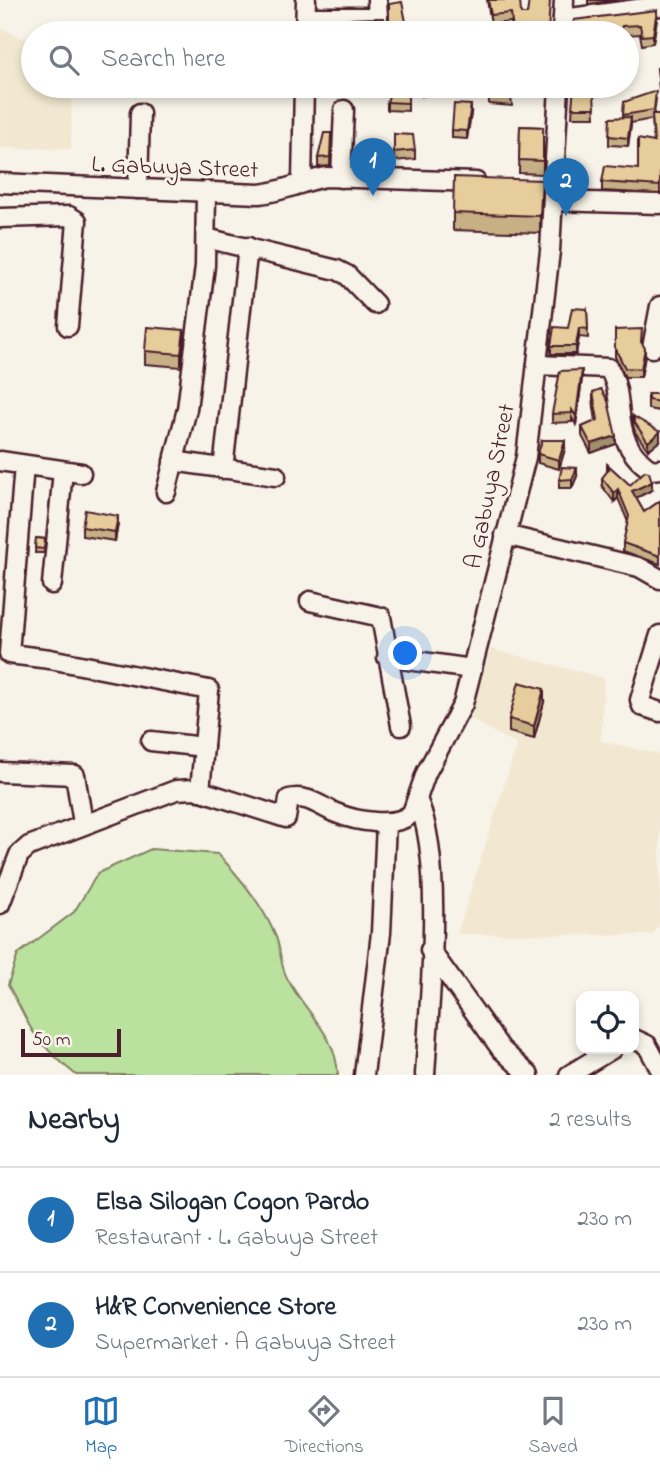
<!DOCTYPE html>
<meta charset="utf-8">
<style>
body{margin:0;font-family:"Indie Flower",sans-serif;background:#f6f6f7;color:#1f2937}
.controls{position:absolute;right:21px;bottom:21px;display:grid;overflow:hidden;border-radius:14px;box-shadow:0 4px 10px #0003}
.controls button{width:63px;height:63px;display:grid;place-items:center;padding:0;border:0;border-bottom:2px solid #e0e1e3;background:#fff;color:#1f2937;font:35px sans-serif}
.scale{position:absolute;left:21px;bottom:18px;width:100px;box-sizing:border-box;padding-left:7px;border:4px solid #4a1f2b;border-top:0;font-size:19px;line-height:24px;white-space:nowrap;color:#4a1f2b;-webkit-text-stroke:5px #f7f3e8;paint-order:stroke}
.you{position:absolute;left:406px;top:654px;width:24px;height:24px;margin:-18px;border:5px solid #fff;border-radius:50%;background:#1a73e8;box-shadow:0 0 0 10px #1a73e833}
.badge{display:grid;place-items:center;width:46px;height:46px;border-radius:50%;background:#1f6fb2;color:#fff;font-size:23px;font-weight:700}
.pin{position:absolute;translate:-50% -58px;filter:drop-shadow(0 2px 4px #0008)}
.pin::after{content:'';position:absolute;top:37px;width:24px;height:21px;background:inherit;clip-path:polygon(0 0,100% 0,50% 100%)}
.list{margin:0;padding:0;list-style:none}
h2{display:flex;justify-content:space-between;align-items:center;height:91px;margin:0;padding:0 28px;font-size:30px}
h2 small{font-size:23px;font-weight:400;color:#747a83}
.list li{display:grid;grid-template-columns:46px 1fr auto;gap:21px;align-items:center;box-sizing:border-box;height:105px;padding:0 28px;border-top:2px solid #e0e1e3}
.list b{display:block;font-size:26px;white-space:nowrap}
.list p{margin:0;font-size:23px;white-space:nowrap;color:#747a83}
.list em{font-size:23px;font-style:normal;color:#747a83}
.icon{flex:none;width:38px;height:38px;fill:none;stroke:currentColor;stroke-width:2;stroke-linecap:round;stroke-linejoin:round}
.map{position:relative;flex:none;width:660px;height:1075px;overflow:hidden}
.search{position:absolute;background:#fff;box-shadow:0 4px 10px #0003;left:21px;right:21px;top:21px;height:77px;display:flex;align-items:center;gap:18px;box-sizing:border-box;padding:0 24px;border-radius:38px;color:#747a83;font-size:26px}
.sheet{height:301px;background:#fff}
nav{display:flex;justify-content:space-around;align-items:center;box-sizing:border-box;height:98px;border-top:2px solid #e0e1e3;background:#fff;font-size:19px;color:#747a83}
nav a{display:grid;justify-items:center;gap:4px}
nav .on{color:#1f6fb2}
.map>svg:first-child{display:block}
.built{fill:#f2e8d1}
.green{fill:#bae29e;stroke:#828064;stroke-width:2}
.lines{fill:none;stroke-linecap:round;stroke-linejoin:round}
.minor-casing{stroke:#4a1f2b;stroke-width:23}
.minor{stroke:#f7f3e8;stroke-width:18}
.wall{fill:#c7b086;stroke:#4a1f2b;stroke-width:2}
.shaded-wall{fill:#a2906d;stroke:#4a1f2b;stroke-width:2}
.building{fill:#e7cd9c;stroke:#4a1f2b;stroke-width:2}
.labels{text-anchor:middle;stroke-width:6;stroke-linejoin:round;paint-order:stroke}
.street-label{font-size:24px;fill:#4a1f2b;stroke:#f7f3e8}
</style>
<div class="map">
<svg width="660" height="1075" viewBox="0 0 660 1075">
<rect width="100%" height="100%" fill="#f7f3e8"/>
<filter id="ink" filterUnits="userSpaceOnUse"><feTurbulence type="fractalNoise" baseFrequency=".0143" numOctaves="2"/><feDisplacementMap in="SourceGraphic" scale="14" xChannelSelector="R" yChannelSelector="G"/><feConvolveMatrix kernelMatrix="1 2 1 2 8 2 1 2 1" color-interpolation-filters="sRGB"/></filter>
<g filter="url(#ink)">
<g class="built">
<path d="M 0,28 L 33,42 L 33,86 L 72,86 L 71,149 L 0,148 Z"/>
<path d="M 491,649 L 604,678 L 601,741 L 660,754 L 660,924 L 652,935 L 457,934 L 517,745 L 469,718 Z"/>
</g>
<path class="green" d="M 151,849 L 218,854 C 241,878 263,905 276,937 C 281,950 280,965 287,978 C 305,1013 336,1033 338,1075 L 76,1075 C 62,1064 37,1041 29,1025 C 22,1011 16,999 8,985 L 18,954 L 74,912 L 98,873 Z"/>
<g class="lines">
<g class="minor-casing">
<g id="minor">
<path d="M 306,17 L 378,17 L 377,0"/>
<path d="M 563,19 L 660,6"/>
<path d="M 305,33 L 306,0"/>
<path d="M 562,33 L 564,0"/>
<path d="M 341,178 L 344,110"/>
<path d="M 302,181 L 304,86"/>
<path d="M 0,183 L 259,194 C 283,192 303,181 326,177 L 476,182"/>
<path d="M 138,189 L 140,113"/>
<path d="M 553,201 L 660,204"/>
<path d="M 0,218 L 69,216 L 77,221 L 68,326"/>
<path d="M 206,238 L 337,270 L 347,275 L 375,304"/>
<path d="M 652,348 L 660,306"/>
<path d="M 537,365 L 608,368 C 629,398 606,439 651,470 L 660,469"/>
<path d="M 0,461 L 81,473"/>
<path d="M 173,461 L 276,476"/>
<path d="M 24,465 L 9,654 L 50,659 L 209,690 L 200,791"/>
<path d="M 223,469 L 248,247"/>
<path d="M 166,492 L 187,409 L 205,266 L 206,191"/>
<path d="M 505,535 L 639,567 L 660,579"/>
<path d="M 52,584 L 63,471"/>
<path d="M 310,601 L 381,617 L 401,726"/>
<path d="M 660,635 L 640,700 L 642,706 L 660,712"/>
<path d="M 387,657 L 472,669"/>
<path d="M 151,741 L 204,747"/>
<path d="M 0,772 L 75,775 L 83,823"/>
<path d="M 417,799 C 445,859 429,1005 425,1075"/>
<path d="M 0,904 L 19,855 L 29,846 L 176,790 L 195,789 L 286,818 L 289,799 C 307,794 321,807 336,813 C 355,821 396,829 412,813 L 426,773 L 463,704 L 526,457 L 550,251 L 559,86"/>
<path d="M 430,950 L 501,1049 L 529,1075"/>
<path d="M 634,1039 L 647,1045 L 660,1069"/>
<path d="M 364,1075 L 381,933 L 386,823"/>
<path d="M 569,1075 L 612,1049"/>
</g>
</g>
<use href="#minor" class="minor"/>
</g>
<g class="wall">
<path d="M 487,0 L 521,14 L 549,33 L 512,33 L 511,22 L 491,24 Z"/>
<path d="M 588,0 L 619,0 L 588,4 Z"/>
<path d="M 389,4 L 406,22 L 406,31 L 389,32 Z"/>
<path d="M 384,18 L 384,30 L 315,33 L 317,20 Z"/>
<path d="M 657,19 L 653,43 L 642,45 L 640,34 L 627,35 L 627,33 L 571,33 Z"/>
<path d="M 657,68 L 660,68 L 660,89 L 659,89 Z"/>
<path d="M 408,86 L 408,111 L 387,110 L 387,102 Z"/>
<path d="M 419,86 L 510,86 L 512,106 L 489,104 L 489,86 L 466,87 L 466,91 L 452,91 L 451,86 L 422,96 Z"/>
<path d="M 574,86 L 612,86 L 593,88 L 595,117 L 572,117 Z"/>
<path d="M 656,99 L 654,114 L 660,114 L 660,194 L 602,191 L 602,182 L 638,169 L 654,142 L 652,119 L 631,123 L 628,146 L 609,145 L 609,136 L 623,118 L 624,102 Z"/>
<path d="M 471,113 L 467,139 L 452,138 L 452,130 Z"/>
<path d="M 520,126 L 543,127 L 543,174 L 519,173 Z"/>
<path d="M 331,133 L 330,166 L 318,167 L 318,158 Z"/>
<path d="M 394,134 L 415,150 L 415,159 L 394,161 Z"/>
<path d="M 542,197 L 540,233 L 453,230 L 453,213 Z"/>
<path d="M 587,309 L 588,338 L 579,337 L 576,354 L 551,354 L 551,346 Z"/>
<path d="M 615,330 L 641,343 L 645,356 L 641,377 L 625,377 L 615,357 Z"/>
<path d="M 184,343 L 181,367 L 145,364 L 145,351 Z"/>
<path d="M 582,378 L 576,425 L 572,418 L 572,422 L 552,423 L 552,414 Z"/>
<path d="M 593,392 L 616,444 L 591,453 L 582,436 L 582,427 L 596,421 L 593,401 Z"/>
<path d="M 648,394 L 660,394 L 660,411 L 648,409 Z"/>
<path d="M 633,416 L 660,441 L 648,450 L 635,432 L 633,425 Z"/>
<path d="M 565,449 L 559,469 L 538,463 L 538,454 Z"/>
<path d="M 607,464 L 630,485 L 652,490 L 636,498 L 644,512 L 660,501 L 660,564 L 623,551 L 623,543 L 628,522 L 618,498 L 614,502 L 602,486 L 602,478 L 607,472 Z"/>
<path d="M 577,476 L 572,488 L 559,488 L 559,480 Z"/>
<path d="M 118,524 L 115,541 L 82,536 L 82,527 Z"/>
<path d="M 36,538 L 45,539 L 44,553 L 35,553 Z"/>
<path d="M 544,702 L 534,739 L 509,732 L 509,719 Z"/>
</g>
<g class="shaded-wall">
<path d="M 657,10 L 657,19 L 653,43 L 653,35 Z"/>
<path d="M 426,86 L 451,86 L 422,96 L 422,87 Z"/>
<path d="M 471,105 L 471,113 L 467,139 L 467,131 Z"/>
<path d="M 631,117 L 631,126 L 628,146 L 628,138 Z"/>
<path d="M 542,180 L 542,197 L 540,233 L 540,216 Z"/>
<path d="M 579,328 L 579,337 L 576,354 L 576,346 Z"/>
<path d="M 184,330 L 184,343 L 181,367 L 181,354 Z"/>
<path d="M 645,348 L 645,356 L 641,377 L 641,369 Z"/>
<path d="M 582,370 L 582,378 L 576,425 L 576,416 Z"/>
<path d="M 660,432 L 660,441 L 648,450 L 648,442 Z"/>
<path d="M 616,436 L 616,444 L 591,453 L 591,444 Z"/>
<path d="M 565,440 L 565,449 L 559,469 L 559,460 Z"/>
<path d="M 577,468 L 577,476 L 572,488 L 572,479 Z"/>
<path d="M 652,482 L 652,490 L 632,500 L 632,491 Z"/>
<path d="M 618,489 L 618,498 L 614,502 L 614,493 Z"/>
<path d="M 118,516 L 118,524 L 115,541 L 115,532 Z"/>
<path d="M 544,689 L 544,702 L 534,739 L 534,726 Z"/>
</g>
<g class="building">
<path d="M 488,0 L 520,0 L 521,14 L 527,14 L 529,0 L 550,0 L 548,33 L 513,33 L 511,13 L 491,15 Z"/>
<path d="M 402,2 L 406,22 L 389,24 L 389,4 Z"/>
<path d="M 657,10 L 653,35 L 642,36 L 640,25 L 622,26 L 620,33 L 571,33 L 574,20 Z"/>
<path d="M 384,18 L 384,22 L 329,25 L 329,31 L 315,30 L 317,20 Z"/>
<path d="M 454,29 L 479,30 L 479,33 L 436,33 Z"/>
<path d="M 657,68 L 660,68 L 660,80 L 659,80 Z"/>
<path d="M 397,86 L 408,86 L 408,103 L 387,102 L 392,87 Z"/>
<path d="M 489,86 L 510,86 L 512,97 L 489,95 Z"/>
<path d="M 574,86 L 593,86 L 595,108 L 572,108 Z"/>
<path d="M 656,91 L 654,110 L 623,115 L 624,102 Z"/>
<path d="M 454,104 L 471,105 L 467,131 L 452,130 Z"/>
<path d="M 652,114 L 660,114 L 660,186 L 602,182 L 605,166 L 638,169 L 638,139 L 654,142 Z"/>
<path d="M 631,117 L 628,138 L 609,136 L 610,118 Z"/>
<path d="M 520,126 L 543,127 L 543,161 L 519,160 Z"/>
<path d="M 324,133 L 331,133 L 330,157 L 318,158 Z"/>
<path d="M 394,134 L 413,135 L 415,150 L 394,152 Z"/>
<path d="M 454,177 L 542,180 L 540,216 L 453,213 Z"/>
<path d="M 572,308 L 587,309 L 588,329 L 579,328 L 576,346 L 551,346 L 554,327 L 568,328 Z"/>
<path d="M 147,327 L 184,330 L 181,354 L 145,351 Z"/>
<path d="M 642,329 L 641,342 L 645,348 L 641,369 L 625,368 L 615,348 L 615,330 Z"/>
<path d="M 582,370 L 576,416 L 572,410 L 572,413 L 552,414 L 560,371 Z"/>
<path d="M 601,389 L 608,401 L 616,436 L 591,444 L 582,427 L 598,420 L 593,392 Z"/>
<path d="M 648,394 L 660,394 L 660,402 L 648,400 Z"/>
<path d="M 633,416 L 660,432 L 648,442 L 635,423 Z"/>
<path d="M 542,440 L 565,440 L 559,460 L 538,454 Z"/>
<path d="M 607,464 L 630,485 L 645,471 L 649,472 L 652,482 L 632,491 L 644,512 L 660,501 L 660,556 L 623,543 L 629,516 L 618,489 L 614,493 L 602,478 L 609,469 Z"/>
<path d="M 562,467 L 577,468 L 572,479 L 559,480 Z"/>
<path d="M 85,510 L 118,516 L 115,532 L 82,527 Z"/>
<path d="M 36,538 L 45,539 L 44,549 L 35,548 Z"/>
<path d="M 519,682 L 544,689 L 534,726 L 509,719 Z"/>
</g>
</g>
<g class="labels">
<g class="street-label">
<text transform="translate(175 166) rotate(2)" y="8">L. Gabuya Street</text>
<text transform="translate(489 486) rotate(-78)" y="8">A Gabuya Street</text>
</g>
</g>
</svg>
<div class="controls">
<button><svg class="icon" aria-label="locate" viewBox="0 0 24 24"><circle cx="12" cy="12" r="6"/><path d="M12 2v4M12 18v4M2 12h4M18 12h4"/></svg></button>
</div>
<div class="scale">50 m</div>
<div class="you"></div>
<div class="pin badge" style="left:373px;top:196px">1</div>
<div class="pin badge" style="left:566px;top:216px">2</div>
<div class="search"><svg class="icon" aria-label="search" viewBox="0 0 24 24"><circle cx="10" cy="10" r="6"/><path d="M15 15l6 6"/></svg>Search here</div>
</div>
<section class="sheet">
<h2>Nearby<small>2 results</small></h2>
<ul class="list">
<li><span class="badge">1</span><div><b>Elsa Silogan Cogon Pardo</b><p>Restaurant · L. Gabuya Street</p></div><em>230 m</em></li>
<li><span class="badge">2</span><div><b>H&amp;R Convenience Store</b><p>Supermarket · A Gabuya Street</p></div><em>230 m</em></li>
</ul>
</section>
<nav>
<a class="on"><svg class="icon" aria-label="map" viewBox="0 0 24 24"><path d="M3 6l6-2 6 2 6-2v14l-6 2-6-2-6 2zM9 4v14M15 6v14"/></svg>Map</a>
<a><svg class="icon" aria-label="directions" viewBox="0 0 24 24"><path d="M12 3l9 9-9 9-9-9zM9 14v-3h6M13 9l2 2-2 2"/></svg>Directions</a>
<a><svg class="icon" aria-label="saved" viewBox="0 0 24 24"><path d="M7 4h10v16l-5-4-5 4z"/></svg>Saved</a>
</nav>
